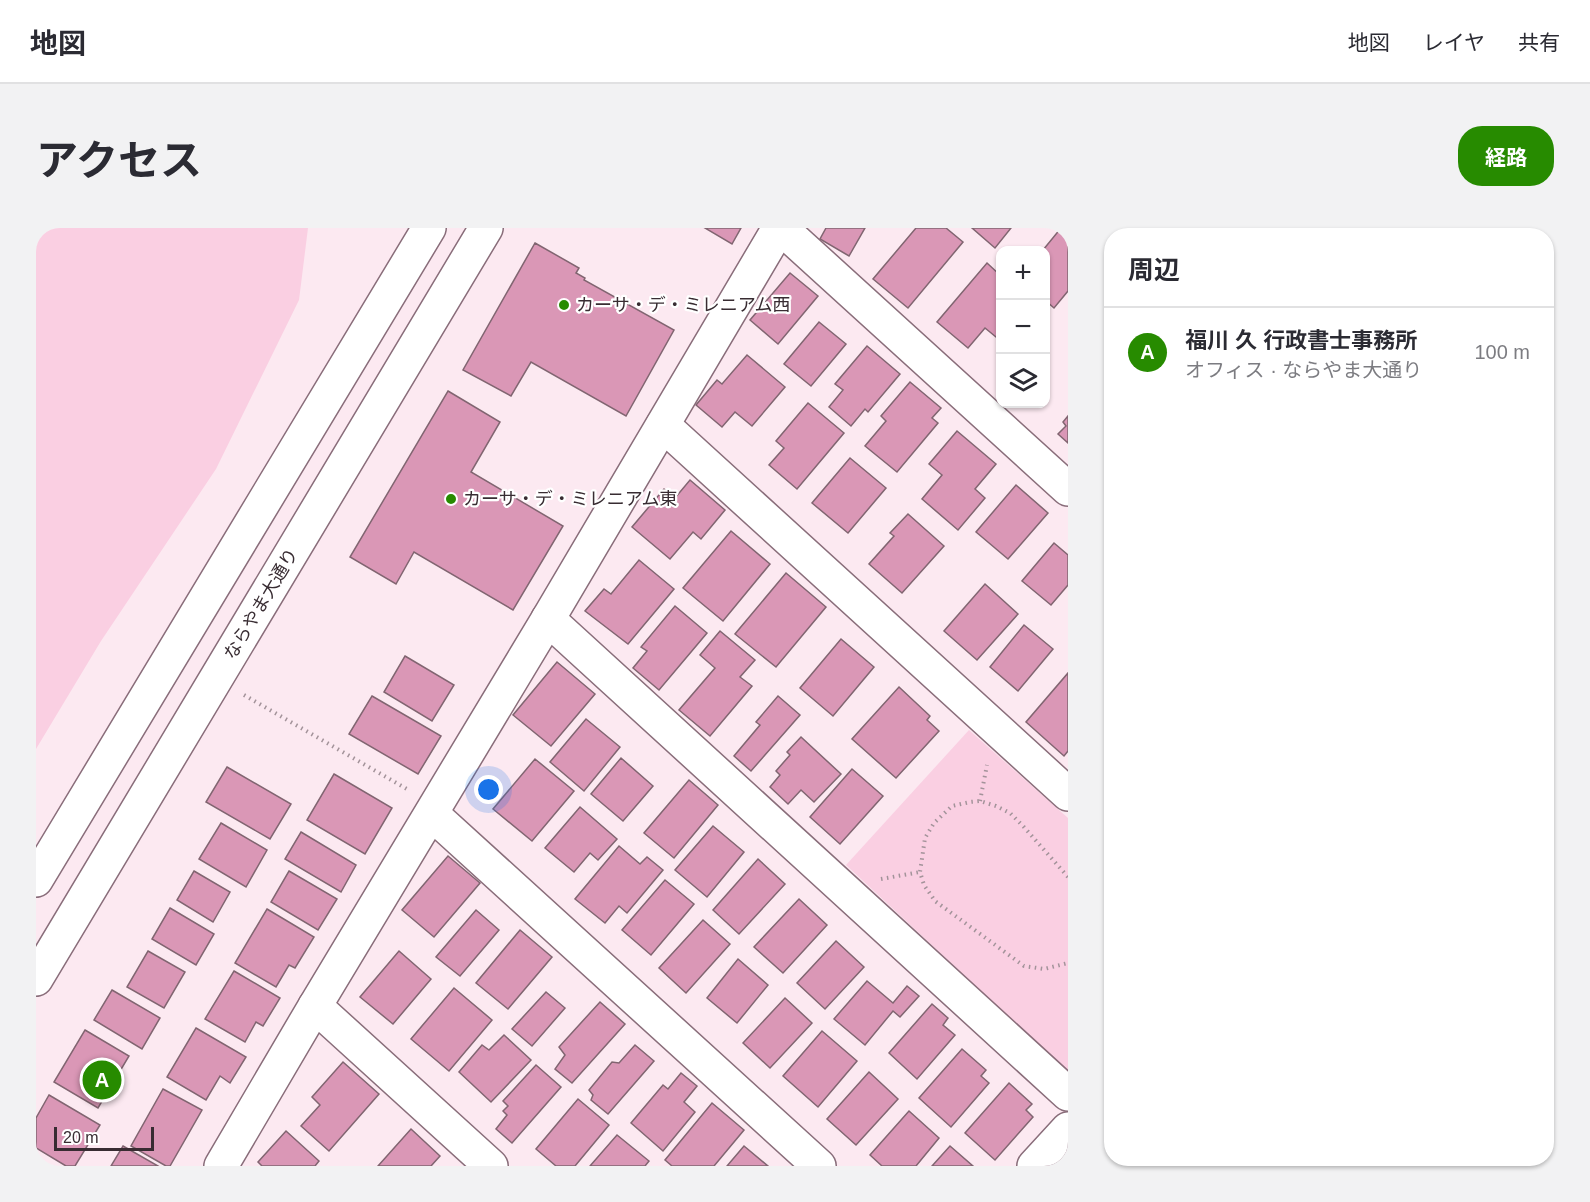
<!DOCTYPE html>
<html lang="ja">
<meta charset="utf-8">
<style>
body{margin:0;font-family:Arial,"Noto Sans JP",sans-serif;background:#f2f2f3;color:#2b2b33}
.controls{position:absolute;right:18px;top:18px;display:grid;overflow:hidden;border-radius:12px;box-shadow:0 2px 4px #0004}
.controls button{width:54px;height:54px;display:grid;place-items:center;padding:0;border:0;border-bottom:2px solid #e1e1e2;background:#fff;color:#2b2b33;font:30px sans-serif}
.scale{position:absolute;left:18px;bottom:15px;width:100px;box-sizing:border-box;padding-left:6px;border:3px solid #382c32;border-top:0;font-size:16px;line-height:21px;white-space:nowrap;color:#382c32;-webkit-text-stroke:4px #fff;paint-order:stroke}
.you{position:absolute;left:453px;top:562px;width:21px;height:21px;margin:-15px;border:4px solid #fff;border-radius:50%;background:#1a73e8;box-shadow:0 0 0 9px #1a73e833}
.badge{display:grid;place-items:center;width:39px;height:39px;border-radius:50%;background:#278b00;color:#fff;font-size:20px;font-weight:700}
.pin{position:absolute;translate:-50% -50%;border:3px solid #fff;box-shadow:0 2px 6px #0006}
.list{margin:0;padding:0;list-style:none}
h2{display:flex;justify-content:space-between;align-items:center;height:78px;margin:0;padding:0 24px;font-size:26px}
h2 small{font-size:20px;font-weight:400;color:#7c7c81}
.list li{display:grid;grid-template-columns:39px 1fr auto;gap:18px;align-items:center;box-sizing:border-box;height:90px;padding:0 24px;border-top:2px solid #e1e1e2}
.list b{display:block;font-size:22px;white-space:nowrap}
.list p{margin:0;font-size:20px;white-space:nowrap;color:#7c7c81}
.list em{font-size:20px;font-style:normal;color:#7c7c81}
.icon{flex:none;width:33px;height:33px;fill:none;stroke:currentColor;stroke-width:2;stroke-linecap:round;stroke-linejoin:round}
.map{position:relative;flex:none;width:1032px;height:938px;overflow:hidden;border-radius:24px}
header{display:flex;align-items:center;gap:36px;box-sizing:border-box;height:84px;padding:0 30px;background:#fff;border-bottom:2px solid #e1e1e2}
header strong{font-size:28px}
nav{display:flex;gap:33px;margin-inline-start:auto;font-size:21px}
.intro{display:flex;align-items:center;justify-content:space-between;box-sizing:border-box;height:144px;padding:0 36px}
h1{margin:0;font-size:42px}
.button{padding:15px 27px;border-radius:24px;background:#278b00;color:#fff;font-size:21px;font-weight:700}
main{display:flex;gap:36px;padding:0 36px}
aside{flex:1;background:#fff;border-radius:24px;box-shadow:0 2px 4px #0004}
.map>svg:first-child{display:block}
.green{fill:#facfe2}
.building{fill:#da97b6;stroke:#816571;stroke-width:1.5}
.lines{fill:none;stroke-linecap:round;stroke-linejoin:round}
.minor-casing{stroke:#896d7a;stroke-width:36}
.path{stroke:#a3939a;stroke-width:4;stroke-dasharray:1.5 4.5;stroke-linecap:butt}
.minor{stroke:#fff;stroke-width:33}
.poi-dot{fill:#278b00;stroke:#fff;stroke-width:2}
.labels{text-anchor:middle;stroke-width:4.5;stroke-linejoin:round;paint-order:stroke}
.poi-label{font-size:18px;fill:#382c32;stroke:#fff;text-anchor:start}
.street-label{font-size:18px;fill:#382c32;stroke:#fff}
</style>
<header>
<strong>地図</strong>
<nav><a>地図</a><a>レイヤ</a><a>共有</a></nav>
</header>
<div class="intro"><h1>アクセス</h1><a class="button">経路</a></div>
<main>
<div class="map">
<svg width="1032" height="938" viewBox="0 0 1032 938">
<rect width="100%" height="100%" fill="#fce9f1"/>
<g class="green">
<path d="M 0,0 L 272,0 L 263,72 L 180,241 L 65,413 L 0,521 Z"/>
<path d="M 933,502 L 1032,590 L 1032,844 L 810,637 Z"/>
</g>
<g class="building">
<path d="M 669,0 L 705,0 L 696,16 Z"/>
<path d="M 790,0 L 829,0 L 813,28 L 784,11 Z"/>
<path d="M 880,0 L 910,0 L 927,14 L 872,80 L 837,51 Z"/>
<path d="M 936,0 L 975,0 L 959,20 Z"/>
<path d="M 1025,0 L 1032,6 L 1032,63 L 1018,80 L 1010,73 L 1010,22 L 1007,22 Z"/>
<path d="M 499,15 L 543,40 L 540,45 L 549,50 L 548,52 L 638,102 L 590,188 L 495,134 L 475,168 L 427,142 Z"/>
<path d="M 951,35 L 964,47 L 964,104 L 960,109 L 949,100 L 932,120 L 901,94 Z"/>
<path d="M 754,45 L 782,68 L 742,116 L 714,92 Z"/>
<path d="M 783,94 L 810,116 L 775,158 L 748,136 Z"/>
<path d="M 831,118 L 864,146 L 832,184 L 829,181 L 815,198 L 793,179 L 807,162 L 799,156 Z"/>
<path d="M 711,127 L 749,159 L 716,198 L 699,184 L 686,199 L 660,177 L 681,152 L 686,156 Z"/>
<path d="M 874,154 L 905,180 L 896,190 L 902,195 L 861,244 L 829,218 L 850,193 L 845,188 Z"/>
<path d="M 412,163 L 464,194 L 435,244 L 527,298 L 477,382 L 378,324 L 360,356 L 314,329 Z"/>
<path d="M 772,175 L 808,205 L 761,261 L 733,237 L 748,220 L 740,213 Z"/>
<path d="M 1032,188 L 1032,215 L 1022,206 L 1030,198 L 1027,194 Z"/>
<path d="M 921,203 L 960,236 L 939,261 L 949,270 L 922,302 L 886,271 L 906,247 L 893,236 Z"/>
<path d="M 814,230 L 850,260 L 812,305 L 776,275 Z"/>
<path d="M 654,252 L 689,282 L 665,311 L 657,304 L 634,331 L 596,299 L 628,261 L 639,270 Z"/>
<path d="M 980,257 L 1012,285 L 972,331 L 940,304 Z"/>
<path d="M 872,286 L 908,318 L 866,365 L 833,336 L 858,308 L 854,305 Z"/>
<path d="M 695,303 L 734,336 L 687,393 L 647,360 Z"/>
<path d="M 1018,315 L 1032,327 L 1032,357 L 1015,377 L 986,353 Z"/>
<path d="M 603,332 L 638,361 L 592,416 L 549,383 L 568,361 L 575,366 Z"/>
<path d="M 750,345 L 790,379 L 740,439 L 699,406 Z"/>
<path d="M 949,356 L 982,386 L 941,432 L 908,403 Z"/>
<path d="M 639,378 L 671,405 L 623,462 L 597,440 L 611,423 L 605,419 Z"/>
<path d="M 988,397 L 1017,421 L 982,463 L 954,439 Z"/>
<path d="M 684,403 L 719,432 L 704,449 L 716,458 L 674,508 L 643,482 L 679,440 L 664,427 Z"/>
<path d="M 805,411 L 838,439 L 797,488 L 764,460 Z"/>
<path d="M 369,428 L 418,457 L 396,493 L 348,464 Z"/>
<path d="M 521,434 L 559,466 L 515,518 L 477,487 Z"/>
<path d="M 1032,445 L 1032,523 L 1028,528 L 990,494 Z"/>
<path d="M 863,459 L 894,488 L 891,492 L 903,503 L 860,550 L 816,511 Z"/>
<path d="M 336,468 L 405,508 L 382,546 L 313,506 Z"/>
<path d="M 742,468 L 764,487 L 715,543 L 698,528 L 724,497 L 720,494 Z"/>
<path d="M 550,491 L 584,519 L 548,563 L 514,534 Z"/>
<path d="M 765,509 L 805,546 L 778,574 L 765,562 L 752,576 L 734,559 L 744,547 L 740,543 L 754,527 L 751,524 Z"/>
<path d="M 585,530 L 617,558 L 587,593 L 555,566 Z"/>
<path d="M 499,531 L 538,563 L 496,613 L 457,581 Z"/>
<path d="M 191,539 L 255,576 L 234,611 L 170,574 Z"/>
<path d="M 816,541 L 847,568 L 804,616 L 774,589 Z"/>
<path d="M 298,546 L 356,580 L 329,626 L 271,592 Z"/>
<path d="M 653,552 L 682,577 L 638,630 L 608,605 Z"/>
<path d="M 544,579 L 581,611 L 562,632 L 554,625 L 538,644 L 509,620 Z"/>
<path d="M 185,595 L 231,622 L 210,659 L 163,631 Z"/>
<path d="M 677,598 L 708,624 L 671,669 L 639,642 Z"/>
<path d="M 265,604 L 320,637 L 305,664 L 249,631 Z"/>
<path d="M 583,618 L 604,636 L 611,629 L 627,642 L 591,685 L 583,678 L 569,695 L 539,671 Z"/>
<path d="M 412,628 L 444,655 L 398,709 L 366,682 Z"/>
<path d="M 722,631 L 749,656 L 703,706 L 677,682 Z"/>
<path d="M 158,643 L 194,664 L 177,694 L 141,672 Z"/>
<path d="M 253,643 L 301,671 L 282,702 L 235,674 Z"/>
<path d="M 629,652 L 658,676 L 615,727 L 586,702 Z"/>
<path d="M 763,671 L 791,697 L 747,745 L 718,719 Z"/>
<path d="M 134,680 L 178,706 L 160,737 L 116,711 Z"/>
<path d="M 231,681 L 278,709 L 259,740 L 253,737 L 240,759 L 199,735 Z"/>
<path d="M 440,682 L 463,702 L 424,748 L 400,729 Z"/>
<path d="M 667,692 L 694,716 L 650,765 L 623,740 Z"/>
<path d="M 484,702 L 516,729 L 472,781 L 440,755 Z"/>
<path d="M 800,713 L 828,739 L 789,781 L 761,755 Z"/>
<path d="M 112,723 L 149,744 L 128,780 L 91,759 Z"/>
<path d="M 363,723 L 395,751 L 357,796 L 324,769 Z"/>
<path d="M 702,731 L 732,757 L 701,795 L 671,770 Z"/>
<path d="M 198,743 L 244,770 L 227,798 L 220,794 L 209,814 L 169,791 Z"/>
<path d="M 831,753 L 857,775 L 871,758 L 883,768 L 864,789 L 857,783 L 829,817 L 798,791 Z"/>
<path d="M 418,760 L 456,792 L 413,843 L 375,811 Z"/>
<path d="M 76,762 L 124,790 L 106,821 L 58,792 Z"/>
<path d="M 510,764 L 529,780 L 496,818 L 476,801 Z"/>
<path d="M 749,770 L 776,795 L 734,840 L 707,815 Z"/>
<path d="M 564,774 L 589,796 L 536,855 L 519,841 L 529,827 L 523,819 Z"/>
<path d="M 896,776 L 912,790 L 907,797 L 919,807 L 881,851 L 853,825 Z"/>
<path d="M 160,800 L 210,829 L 194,855 L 184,848 L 170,872 L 131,849 Z"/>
<path d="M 49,802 L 93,828 L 62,880 L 18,854 Z"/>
<path d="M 786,803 L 821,833 L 782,879 L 747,848 Z"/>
<path d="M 468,807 L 495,832 L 455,874 L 423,844 L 446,817 L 453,822 Z"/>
<path d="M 599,817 L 618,833 L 572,886 L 555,872 L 557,867 L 553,862 L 576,834 L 583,835 Z"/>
<path d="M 926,821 L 950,842 L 945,848 L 953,855 L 915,899 L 883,870 Z"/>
<path d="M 307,834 L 343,866 L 293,923 L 265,898 L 284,877 L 276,869 Z"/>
<path d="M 500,837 L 525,859 L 476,915 L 460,901 L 471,887 L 467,883 L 472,878 L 467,873 Z"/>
<path d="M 833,844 L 862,871 L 820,917 L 791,891 Z"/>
<path d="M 645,845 L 661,858 L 648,874 L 659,884 L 627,923 L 595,895 L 627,857 L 632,861 Z"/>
<path d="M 973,855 L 996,876 L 990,882 L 997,889 L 959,932 L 929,905 Z"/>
<path d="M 127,861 L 166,882 L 134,938 L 130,938 L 95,918 Z"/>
<path d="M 13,867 L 64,897 L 39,938 L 30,938 L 0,920 L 0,890 Z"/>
<path d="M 542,871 L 573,897 L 539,938 L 520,938 L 500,921 Z"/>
<path d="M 676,875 L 708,902 L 678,938 L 636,938 L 629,932 Z"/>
<path d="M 873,883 L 903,910 L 880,938 L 846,938 L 834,927 Z"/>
<path d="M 375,901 L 404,928 L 395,938 L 342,938 Z"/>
<path d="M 250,903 L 283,933 L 279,938 L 226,938 L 222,934 Z"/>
<path d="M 581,907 L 613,933 L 609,938 L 554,938 Z"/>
<path d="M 87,918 L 122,938 L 75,938 Z"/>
<path d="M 708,918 L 732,938 L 691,938 Z"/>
<path d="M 914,918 L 937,938 L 896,938 Z"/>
</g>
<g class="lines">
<g class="minor-casing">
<g id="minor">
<path d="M 745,0 L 1032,261"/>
<path d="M 627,197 L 1032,566"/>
<path d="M 512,391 L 1032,866"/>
<path d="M 396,586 L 783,938"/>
<path d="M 0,652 L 393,0"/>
<path d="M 0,751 L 450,0"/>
<path d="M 279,778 L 455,938"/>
<path d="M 185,938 L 279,778 L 512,391 L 743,0"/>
<path d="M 998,938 L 1032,901"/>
</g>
</g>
<g class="path">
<path d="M 208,467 L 371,561"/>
<path d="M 944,573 L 951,537"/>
<path d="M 1032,649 L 987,598 L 974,585 L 960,578 L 944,573 L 934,574 L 916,578 L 898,595 L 889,610 L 884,644 L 888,657 L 899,673 L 988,738 L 1008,741 L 1032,735"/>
<path d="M 845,651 L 884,644"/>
</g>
<use href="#minor" class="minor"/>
</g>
<g class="poi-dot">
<circle cx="528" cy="77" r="6"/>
<circle cx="415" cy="271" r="6"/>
</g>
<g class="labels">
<g class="poi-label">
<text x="540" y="83">カーサ・デ・ミレニアム西</text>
<text x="427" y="277">カーサ・デ・ミレニアム東</text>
</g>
<g class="street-label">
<text transform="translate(225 376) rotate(-59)" y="6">ならやま大通り</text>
</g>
</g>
</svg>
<div class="controls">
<button>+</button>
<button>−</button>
<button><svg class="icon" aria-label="layers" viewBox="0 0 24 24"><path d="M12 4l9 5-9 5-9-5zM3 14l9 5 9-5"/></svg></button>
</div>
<div class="scale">20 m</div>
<div class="you"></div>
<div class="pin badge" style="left:66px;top:852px">A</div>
</div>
<aside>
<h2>周辺<small></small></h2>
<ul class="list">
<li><span class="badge">A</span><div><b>福川 久 行政書士事務所</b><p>オフィス · ならやま大通り</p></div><em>100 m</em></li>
</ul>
</aside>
</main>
